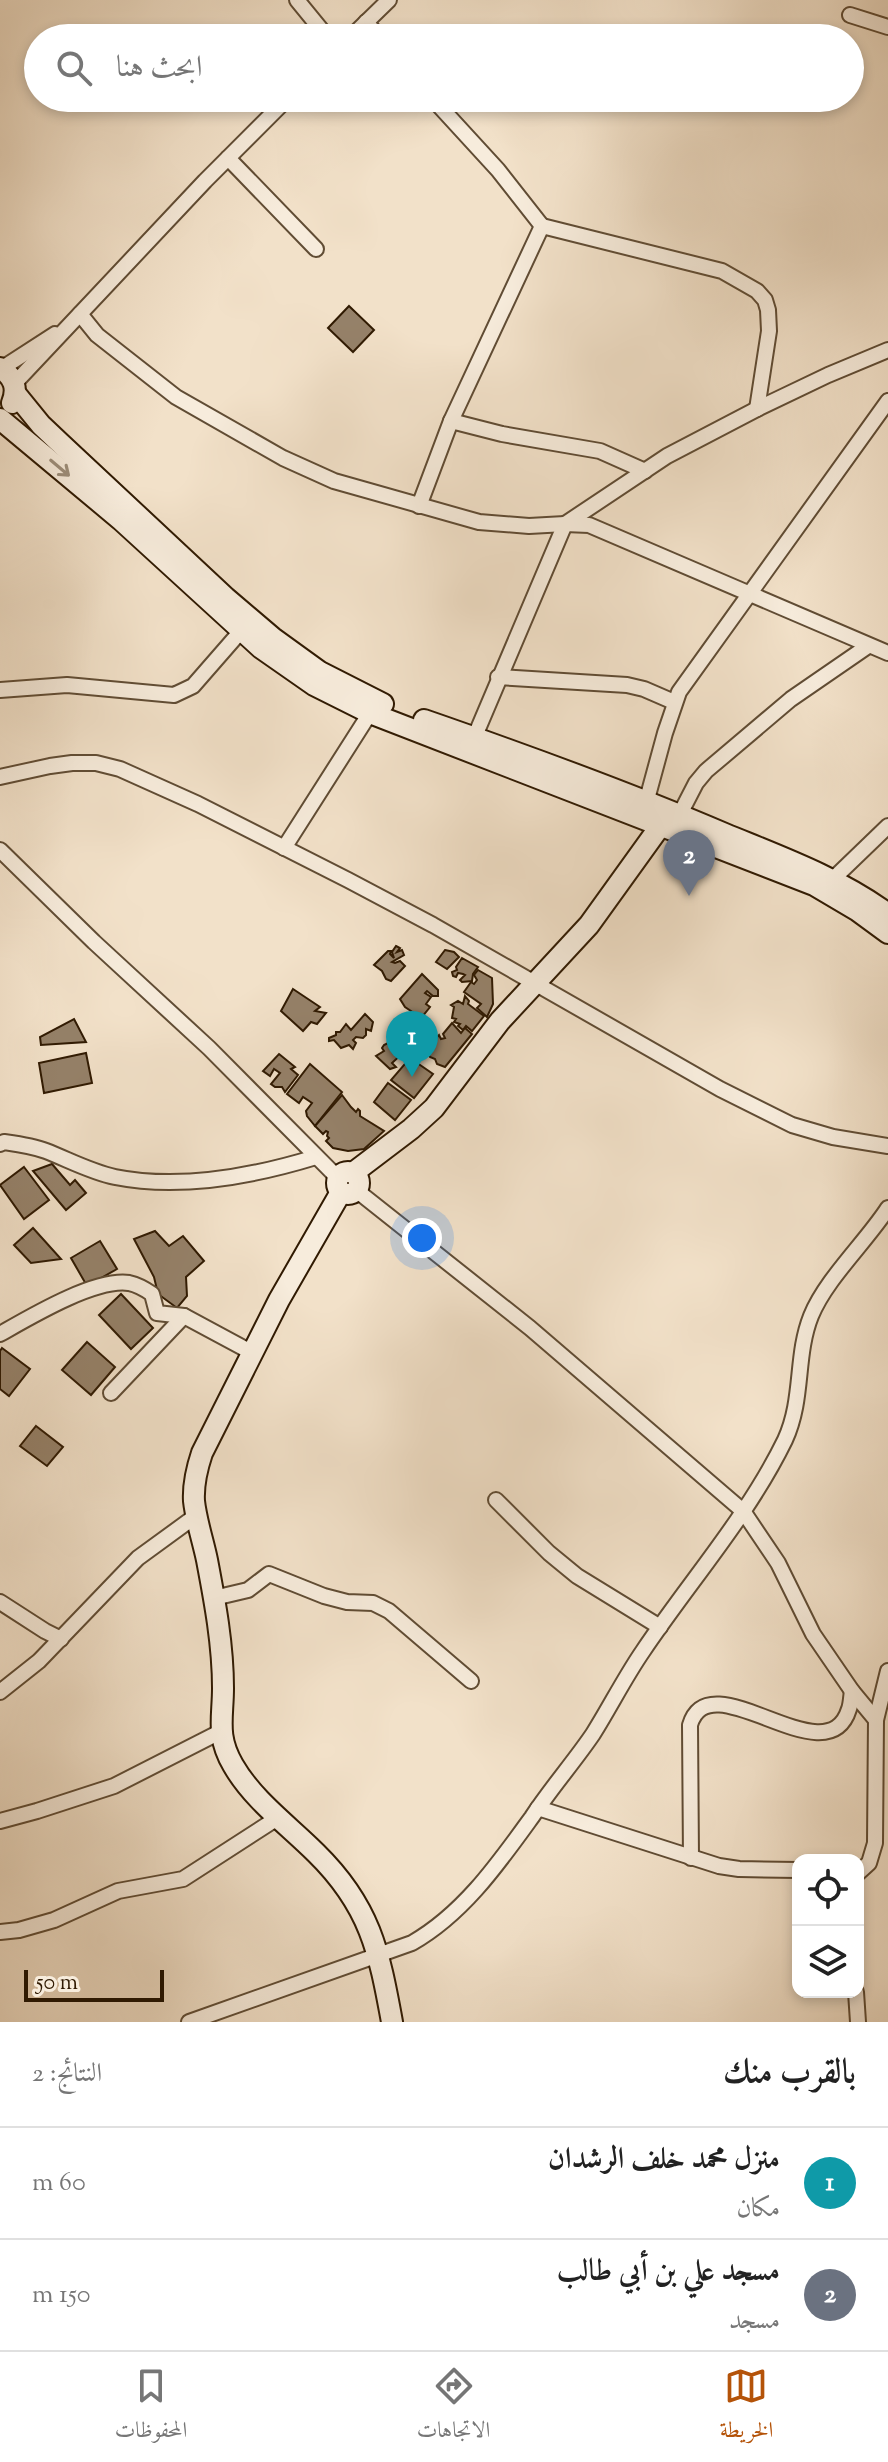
<!DOCTYPE html>
<html lang="ar">
<meta charset="utf-8">
<style>
body{margin:0;font-family:"Sorts Mill Goudy",Amiri,serif;background:#f6f6f6;color:#222;direction:rtl}
.controls{position:absolute;right:24px;bottom:24px;display:grid;overflow:hidden;border-radius:16px;box-shadow:0 4px 12px #0003}
.controls button{width:72px;height:72px;display:grid;place-items:center;padding:0;border:0;border-bottom:2px solid #e0e0e0;background:#fff;color:#222;font:40px sans-serif}
.scale{position:absolute;left:24px;bottom:20px;width:140px;box-sizing:border-box;padding-left:8px;border:4px solid #301a02;border-top:0;font-size:22px;line-height:28px;white-space:nowrap;color:#301a02;-webkit-text-stroke:6px #f7ecdc;paint-order:stroke}
.you{position:absolute;left:422px;top:1238px;width:28px;height:28px;margin:-20px;border:6px solid #fff;border-radius:50%;background:#1a73e8;box-shadow:0 0 0 12px #1a73e833}
.badge{display:grid;place-items:center;width:52px;height:52px;border-radius:50%;background:#b45309;color:#fff;font-size:26px;font-weight:700}
.pin{position:absolute;translate:-50% -66px;filter:drop-shadow(0 2px 4px #0008)}
.pin::after{content:'';position:absolute;top:42px;width:28px;height:24px;background:inherit;clip-path:polygon(0 0,100% 0,50% 100%)}
.list{margin:0;padding:0;list-style:none}
h2{display:flex;justify-content:space-between;align-items:center;height:104px;margin:0;padding:0 32px;font-size:34px}
h2 small{font-size:26px;font-weight:400;color:#767676}
.list li{display:grid;grid-template-columns:52px 1fr auto;gap:24px;align-items:center;box-sizing:border-box;height:112px;padding:0 32px;border-top:2px solid #e0e0e0}
.list b{display:block;font-size:30px;white-space:nowrap}
.list p{margin:0;font-size:26px;white-space:nowrap;color:#767676}
.list em{font-size:26px;font-style:normal;color:#767676}
.icon{flex:none;width:44px;height:44px;fill:none;stroke:currentColor;stroke-width:2;stroke-linecap:round;stroke-linejoin:round}
.map{position:relative;flex:none;width:888px;height:2022px;overflow:hidden;direction:ltr}
.search{position:absolute;background:#fff;box-shadow:0 4px 12px #0003;left:24px;right:24px;top:24px;height:88px;display:flex;align-items:center;gap:20px;box-sizing:border-box;padding:0 28px;border-radius:44px;color:#767676;font-size:30px}
.sheet{height:328px;background:#fff}
nav{display:flex;justify-content:space-around;align-items:center;box-sizing:border-box;height:112px;border-top:2px solid #e0e0e0;background:#fff;font-size:22px;color:#767676}
nav a{display:grid;justify-items:center;gap:4px}
nav .on{color:#b45309}
.map>svg:first-child{display:block}
.building{fill:#958169;stroke:#301a02;stroke-width:2}
.lines{fill:none;stroke-linecap:round;stroke-linejoin:round}
.street-casing{stroke:#604c34;stroke-width:18}
.secondary-casing{stroke:#301a02;stroke-width:24}
.street{stroke:#f7ecdc;stroke-width:14}
.secondary{stroke:#f7ecdc;stroke-width:20}
.oneway{stroke:#9d8e7a}
</style>
<div class="map">
<svg width="888" height="2022" viewBox="0 0 888 2022">
<rect width="100%" height="100%" fill="#f2e1c9"/>
<filter id="stains"><feTurbulence type="fractalNoise" baseFrequency=".0025" numOctaves="4"/><feColorMatrix values="0 0 0 0 .2 0 0 0 0 .09 0 0 0 0 .02 0 0 0 .5 -.17"/></filter>
<radialGradient id="worn" r=".72"><stop offset=".6" stop-color="#630" stop-opacity="0"/><stop offset="1" stop-color="#630" stop-opacity=".3"/></radialGradient>
<g class="building">
<path d="M 349,306 L 374,330 L 353,352 L 328,328 Z"/>
<path d="M 396,946 L 400,948 L 397,952 L 402,950 L 404,955 L 392,962 L 395,963 L 400,961 L 405,966 L 391,981 L 386,979 L 382,971 L 374,965 L 388,951 L 391,951 L 390,954 L 394,958 L 392,952 Z"/>
<path d="M 445,950 L 454,952 L 459,957 L 447,969 L 436,962 Z"/>
<path d="M 462,958 L 478,967 L 473,974 L 472,981 L 462,982 L 460,980 L 465,975 L 463,974 L 458,973 L 456,977 L 453,976 L 452,972 L 457,970 L 456,967 Z"/>
<path d="M 478,970 L 492,978 L 493,1004 L 487,1017 L 477,1008 L 481,1004 L 464,992 L 471,982 L 474,984 L 477,980 L 474,975 Z"/>
<path d="M 422,974 L 438,990 L 438,996 L 433,996 L 427,991 L 425,993 L 431,997 L 426,1004 L 430,1007 L 418,1022 L 417,1015 L 405,1007 L 400,999 Z"/>
<path d="M 293,989 L 320,1007 L 315,1011 L 326,1013 L 317,1024 L 311,1022 L 303,1031 L 281,1011 Z"/>
<path d="M 465,996 L 469,1001 L 468,1004 L 484,1016 L 472,1031 L 466,1026 L 463,1030 L 458,1026 L 460,1024 L 454,1022 L 456,1019 L 452,1018 L 454,1007 L 451,1005 L 458,1001 L 463,1004 Z"/>
<path d="M 365,1014 L 373,1022 L 371,1031 L 366,1029 L 366,1035 L 363,1038 L 356,1037 L 353,1040 L 356,1043 L 353,1049 L 349,1045 L 341,1048 L 334,1040 L 329,1041 L 329,1038 L 336,1035 L 336,1032 L 340,1032 L 346,1024 L 351,1030 Z"/>
<path d="M 74,1019 L 86,1042 L 41,1045 L 40,1037 Z"/>
<path d="M 452,1023 L 461,1033 L 465,1028 L 472,1034 L 445,1067 L 437,1064 L 435,1059 L 430,1057 L 426,1050 L 439,1035 L 441,1039 L 445,1038 L 443,1034 Z"/>
<path d="M 394,1040 L 404,1052 L 392,1063 L 396,1067 L 390,1069 L 376,1056 L 384,1051 L 382,1048 L 384,1045 Z"/>
<path d="M 86,1053 L 92,1083 L 44,1093 L 39,1063 Z"/>
<path d="M 279,1054 L 295,1067 L 291,1069 L 298,1075 L 285,1092 L 282,1087 L 275,1087 L 271,1084 L 280,1073 L 274,1069 L 270,1076 L 263,1071 Z"/>
<path d="M 410,1058 L 433,1074 L 414,1098 L 391,1080 Z"/>
<path d="M 310,1064 L 342,1092 L 315,1126 L 307,1116 L 306,1111 L 312,1103 L 303,1097 L 299,1103 L 287,1094 Z"/>
<path d="M 388,1083 L 411,1100 L 395,1120 L 374,1102 Z"/>
<path d="M 342,1095 L 351,1107 L 356,1112 L 358,1109 L 360,1111 L 360,1116 L 384,1131 L 364,1149 L 348,1151 L 333,1148 L 326,1141 L 329,1138 L 327,1136 L 328,1132 L 326,1131 L 323,1134 L 315,1126 Z"/>
<path d="M 52,1164 L 70,1185 L 75,1180 L 86,1193 L 66,1210 L 33,1171 Z"/>
<path d="M 24,1167 L 49,1200 L 24,1219 L 0,1185 Z"/>
<path d="M 33,1228 L 61,1259 L 31,1263 L 14,1245 Z"/>
<path d="M 155,1231 L 169,1246 L 183,1236 L 204,1261 L 186,1277 L 187,1296 L 177,1308 L 158,1294 L 154,1277 L 134,1239 Z"/>
<path d="M 100,1241 L 117,1269 L 87,1286 L 71,1258 Z"/>
<path d="M 121,1294 L 153,1328 L 131,1349 L 99,1315 Z"/>
<path d="M 87,1342 L 115,1367 L 91,1395 L 62,1370 Z"/>
<path d="M 2,1348 L 30,1369 L 9,1396 L 0,1389 L 0,1351 Z"/>
<path d="M 36,1426 L 63,1447 L 47,1466 L 20,1446 Z"/>
</g>
<g class="lines">
<g class="street-casing">
<g id="street">
<path d="M 297,0 L 328,38"/>
<path d="M 850,15 L 888,27"/>
<path d="M 366,22 L 380,38"/>
<path d="M 350,38 L 389,0"/>
<path d="M 228,158 L 316,249"/>
<path d="M 542,226 L 722,271 L 757,291 L 765,300 L 768,310 L 769,331 L 757,409"/>
<path d="M 80,314 L 97,335 L 176,397 L 283,458 L 334,481 L 479,522 L 529,526 L 565,524 L 589,525 L 888,653"/>
<path d="M 1,369 L 55,334"/>
<path d="M 14,384 L 205,181 L 288,98"/>
<path d="M 451,421 L 502,434 L 600,451 L 645,471"/>
<path d="M 419,506 L 451,421 L 542,226 L 498,170 L 432,98"/>
<path d="M 498,677 L 627,685 L 644,689 L 674,702"/>
<path d="M 0,690 L 67,685 L 174,695 L 193,686 L 241,631"/>
<path d="M 475,736 L 565,524 L 667,456 L 757,409 L 828,375 L 888,350"/>
<path d="M 0,777 L 50,766 L 72,763 L 96,763 L 120,769 L 198,804 L 348,880 L 433,925 L 720,1089 L 792,1125 L 833,1137 L 888,1146"/>
<path d="M 646,803 L 665,733 L 679,692 L 888,401"/>
<path d="M 680,814 L 696,783 L 706,771 L 791,699 L 868,646"/>
<path d="M 284,848 L 370,713"/>
<path d="M 0,850 L 94,942 L 209,1048 L 338,1178"/>
<path d="M 832,880 L 888,826"/>
<path d="M 0,1144 L 4,1142 C 18,1144 33,1146 46,1151 C 69,1160 91,1172 115,1177 C 180,1190 254,1176 316,1157"/>
<path d="M 356,1190 L 530,1328 L 743,1511 L 778,1563 L 813,1634 L 852,1691 L 876,1720 L 875,1843 L 869,1863 L 858,1873"/>
<path d="M 0,1334 C 30,1317 95,1278 129,1283 C 138,1285 145,1289 152,1294 L 157,1313 L 184,1316 L 253,1353"/>
<path d="M 111,1393 L 184,1316"/>
<path d="M 496,1500 L 549,1553 L 577,1576 L 660,1627"/>
<path d="M 214,1598 L 248,1590 L 269,1574 L 324,1596 L 347,1602 L 373,1603 L 389,1611 L 471,1681"/>
<path d="M 0,1602 L 45,1631 L 61,1639"/>
<path d="M 0,1692 L 39,1661 L 138,1558 L 197,1515"/>
<path d="M 876,1720 L 888,1671"/>
<path d="M 538,1808 L 719,1866 L 739,1869 L 798,1870"/>
<path d="M 0,1821 L 37,1811 L 114,1786 L 220,1732"/>
<path d="M 691,1858 L 690,1725 C 710,1659 827,1780 849,1709 C 851,1704 851,1696 852,1691"/>
<path d="M 0,1932 L 19,1930 L 54,1920 L 118,1891 L 183,1879 L 279,1817"/>
<path d="M 856,1992 L 858,2022"/>
<path d="M 189,2022 L 412,1943 C 463,1914 498,1864 532,1817 C 551,1788 574,1762 593,1734 C 610,1707 625,1677 643,1651 C 690,1581 748,1516 785,1440 C 804,1399 795,1356 811,1316 C 826,1279 866,1242 888,1208"/>
</g>
</g>
<g class="secondary-casing">
<g id="secondary">
<path d="M 0,368 C 14,377 18,388 12,403"/>
<path d="M 15,393 L 41,425 L 60,443 L 226,598 L 273,638 L 320,672 L 383,704"/>
<path d="M 0,419 L 121,520 L 261,648 L 314,685 L 370,713 L 814,885 L 858,911 L 888,933"/>
<path d="M 424,720 C 525,755 627,792 725,834 C 781,857 839,878 888,914"/>
<circle cx="348" cy="1183" r="11"/>
<path d="M 353,1173 L 411,1129 L 434,1108 L 500,1021 L 589,925 L 661,825"/>
<path d="M 341,1192 L 279,1300 L 202,1453 C 197,1468 193,1484 194,1501 C 196,1520 203,1541 207,1560 C 215,1602 223,1645 223,1688 C 223,1718 216,1736 233,1765 C 253,1800 288,1825 316,1853 C 370,1906 379,1951 392,2022"/>
</g>
</g>
<use href="#street" class="street"/>
<use href="#secondary" class="secondary"/>
</g>
<defs><path id="oneway-shaft" d="M-6 0H5M1.5-3L5.5 0L1.5 3" fill="none" stroke-width="1.6" stroke-linecap="round" stroke-linejoin="round" transform="scale(2)"/></defs>
<use class="oneway" href="#oneway-shaft" transform="translate(60 468) rotate(40)"/>
<rect width="100%" height="100%" filter="url(#stains)"/>
<rect width="100%" height="100%" fill="url(#worn)"/>
</svg>
<div class="controls">
<button><svg class="icon" aria-label="locate" viewBox="0 0 24 24"><circle cx="12" cy="12" r="6"/><path d="M12 2v4M12 18v4M2 12h4M18 12h4"/></svg></button>
<button><svg class="icon" aria-label="layers" viewBox="0 0 24 24"><path d="M12 4l9 5-9 5-9-5zM3 14l9 5 9-5"/></svg></button>
</div>
<div class="scale">50 m</div>
<div class="you"></div>
<div class="pin badge" style="left:412px;top:1077px;background:#0f9aa8">1</div>
<div class="pin badge" style="left:689px;top:896px;background:#6b7280">2</div>
<div class="search"><svg class="icon" aria-label="search" viewBox="0 0 24 24"><circle cx="10" cy="10" r="6"/><path d="M15 15l6 6"/></svg>ابحث هنا</div>
</div>
<section class="sheet">
<h2>بالقرب منك<small>النتائج: 2</small></h2>
<ul class="list">
<li><span class="badge" style="background:#0f9aa8">1</span><div><b>منزل محمد خلف الرشدان</b><p>مكان</p></div><em>60 m</em></li>
<li><span class="badge" style="background:#6b7280">2</span><div><b>مسجد علي بن أبي طالب</b><p>مسجد</p></div><em>150 m</em></li>
</ul>
</section>
<nav>
<a class="on"><svg class="icon" aria-label="map" viewBox="0 0 24 24"><path d="M3 6l6-2 6 2 6-2v14l-6 2-6-2-6 2zM9 4v14M15 6v14"/></svg>الخريطة</a>
<a><svg class="icon" aria-label="directions" viewBox="0 0 24 24"><path d="M12 3l9 9-9 9-9-9zM9 14v-3h6M13 9l2 2-2 2"/></svg>الاتجاهات</a>
<a><svg class="icon" aria-label="saved" viewBox="0 0 24 24"><path d="M7 4h10v16l-5-4-5 4z"/></svg>المحفوظات</a>
</nav>
